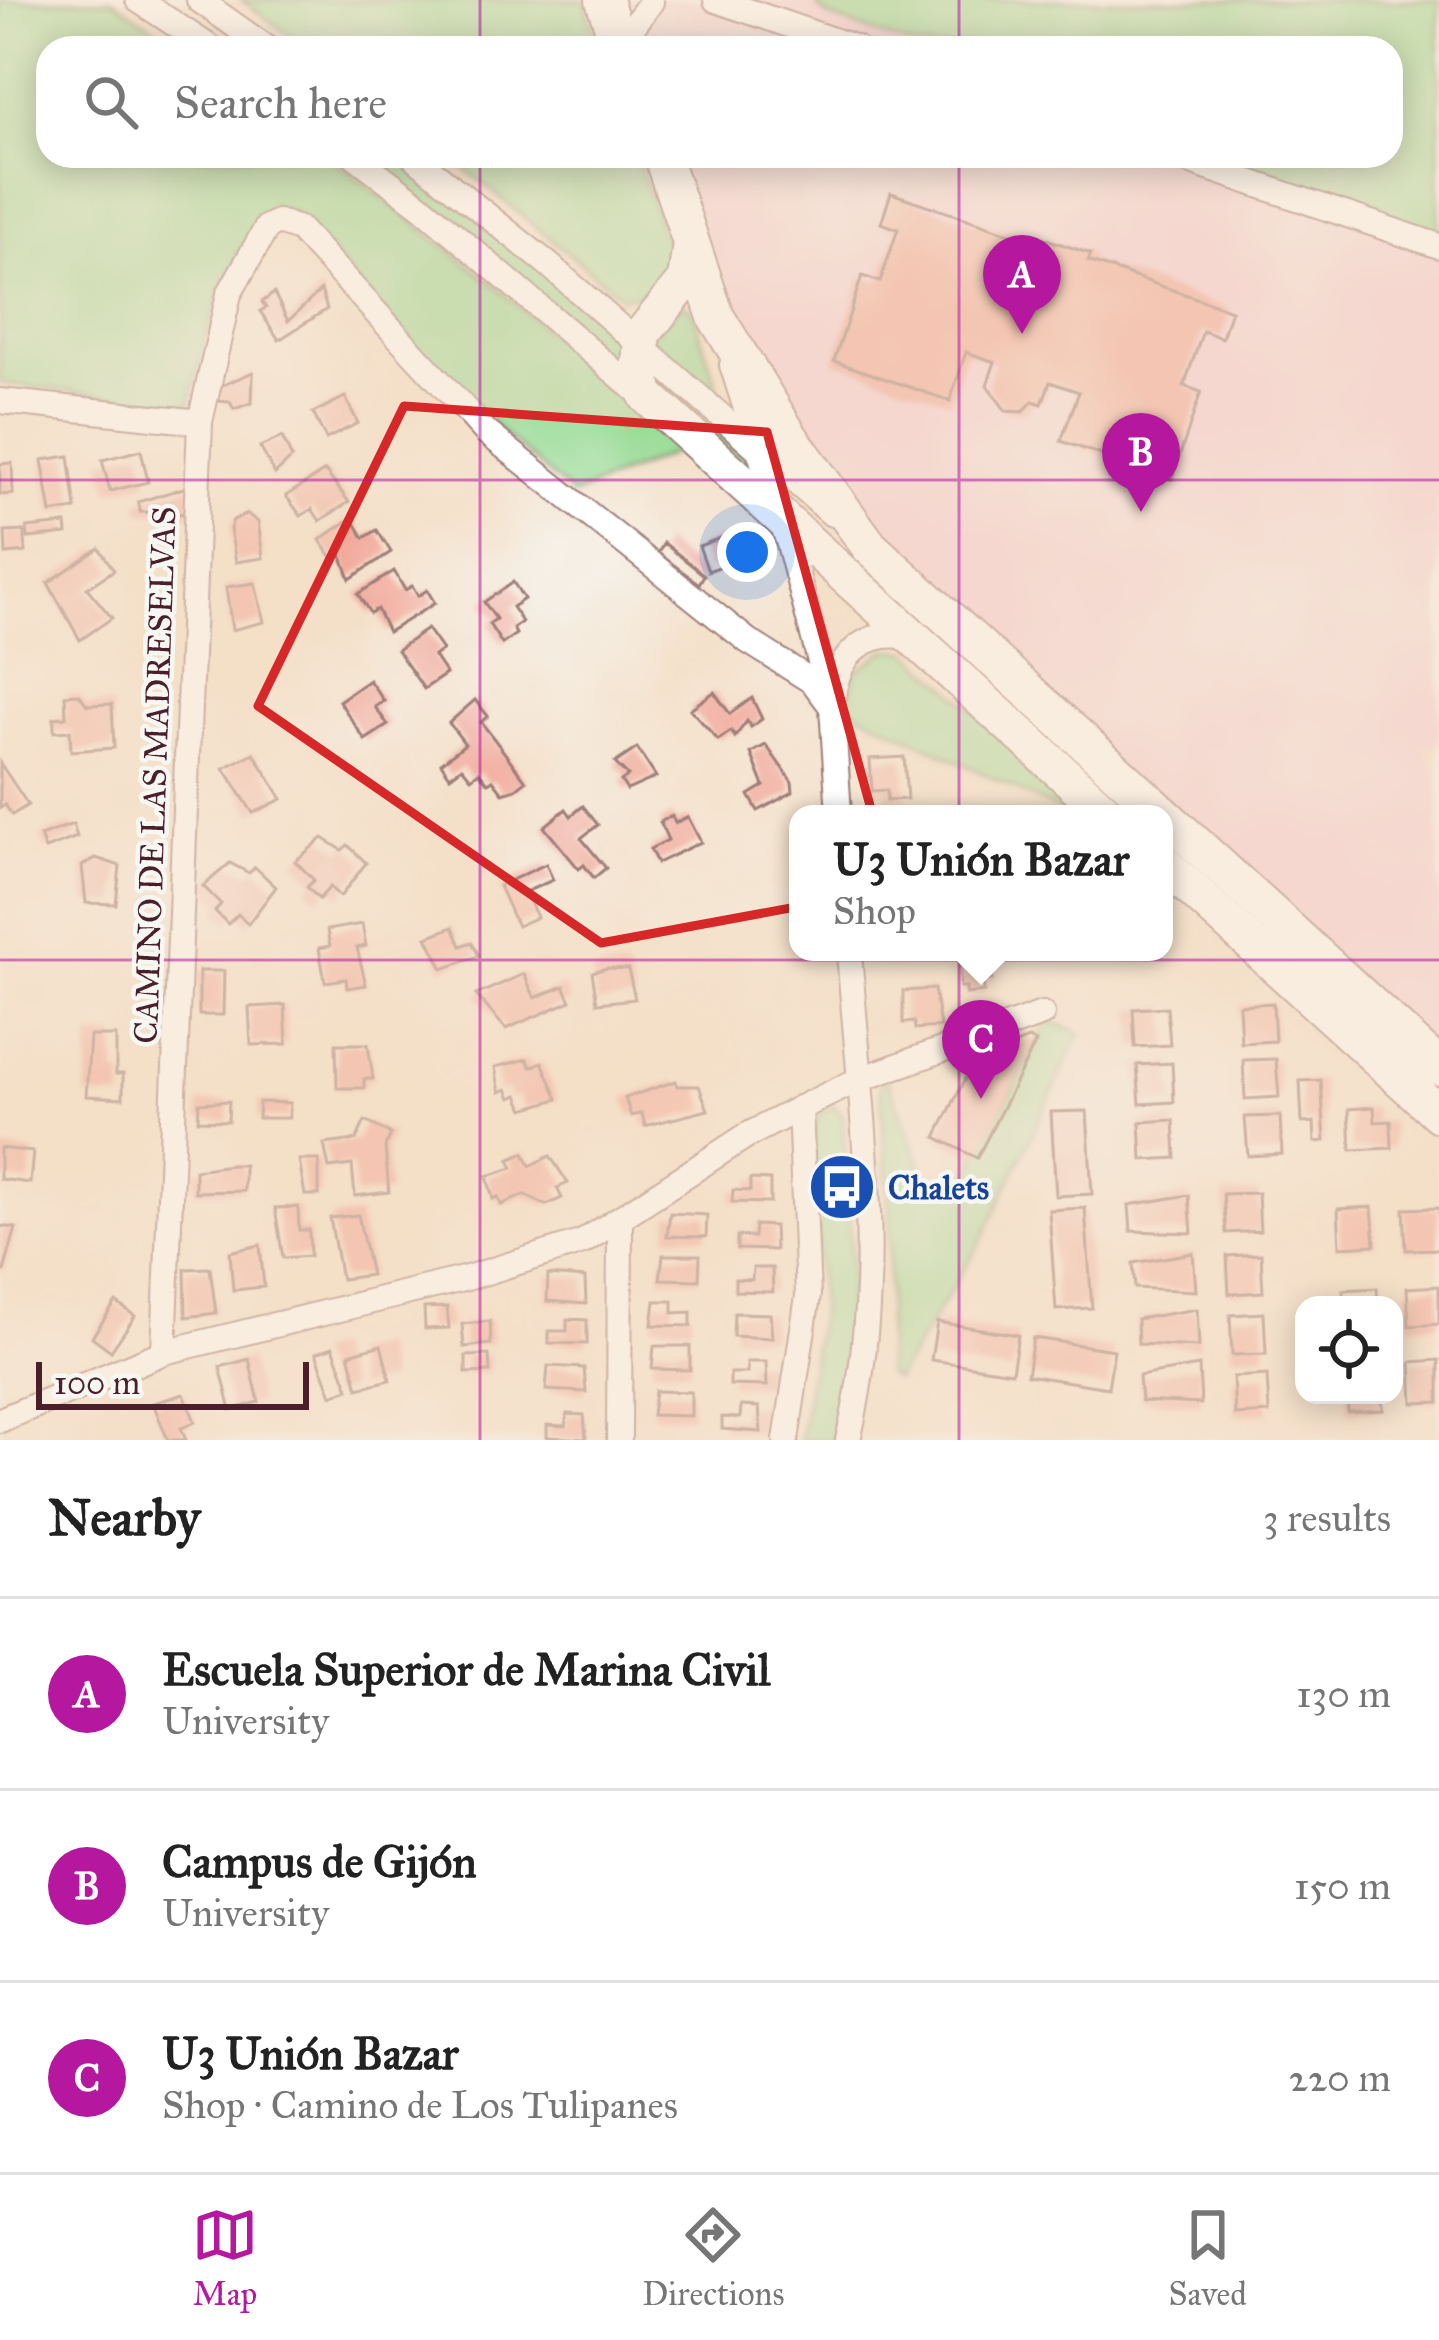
<!DOCTYPE html>
<meta charset="utf-8">
<style>
body{margin:0;font-family:"IM FELL Great Primer",serif;background:#f6f6f6;color:#222}
.controls{position:absolute;right:36px;bottom:36px;display:grid;overflow:hidden;border-radius:24px;box-shadow:0 6px 30px #0003}
.controls button{width:108px;height:108px;display:grid;place-items:center;padding:0;border:0;border-bottom:3px solid #e0e0e0;background:#fff;color:#222;font:60px sans-serif}
.scale{position:absolute;left:36px;bottom:30px;width:273px;box-sizing:border-box;padding-left:12px;border:6px solid #4a1f2b;border-top:0;font-size:33px;line-height:42px;white-space:nowrap;color:#4a1f2b;-webkit-text-stroke:9px #f6f6f2;paint-order:stroke}
.you{position:absolute;left:747px;top:552px;width:42px;height:42px;margin:-30px;border:9px solid #fff;border-radius:50%;background:#1a73e8;box-shadow:0 0 0 18px #1a73e833}
.badge{display:grid;place-items:center;width:78px;height:78px;border-radius:50%;background:#b5179e;color:#fff;font-size:39px;font-weight:700}
.pin{position:absolute;translate:-50% -99px;filter:drop-shadow(0 3px 6px #0008)}
.pin::after{content:'';position:absolute;top:63px;width:42px;height:36px;background:inherit;clip-path:polygon(0 0,100% 0,50% 100%)}
.popup{position:absolute;left:789px;top:805px;width:384px;height:156px;box-sizing:border-box;display:grid;place-content:center;border-radius:24px;background:#fff;filter:drop-shadow(0 3px 9px #0005);font-size:39px;white-space:nowrap;color:#767676}
.popup b{font-size:45px;color:#222}
.popup::after{content:'';position:absolute;left:50%;top:100%;margin-left:-24px;border:24px solid transparent;border-top-color:#fff}
.list{margin:0;padding:0;list-style:none}
h2{display:flex;justify-content:space-between;align-items:center;height:156px;margin:0;padding:0 48px;font-size:51px}
h2 small{font-size:39px;font-weight:400;color:#767676}
.list li{display:grid;grid-template-columns:78px 1fr auto;gap:36px;align-items:center;box-sizing:border-box;height:192px;padding:0 48px;border-top:3px solid #e0e0e0}
.list b{display:block;font-size:45px;white-space:nowrap}
.list p{margin:0;font-size:39px;white-space:nowrap;color:#767676}
.list em{font-size:39px;font-style:normal;color:#767676}
.icon{flex:none;width:66px;height:66px;fill:none;stroke:currentColor;stroke-width:2;stroke-linecap:round;stroke-linejoin:round}
.map{position:relative;flex:none;width:1439px;height:1440px;overflow:hidden}
.search{position:absolute;background:#fff;box-shadow:0 6px 30px #0003;left:36px;right:36px;top:36px;height:132px;display:flex;align-items:center;gap:30px;box-sizing:border-box;padding:0 42px;border-radius:36px;color:#767676;font-size:45px}
.sheet{height:732px;background:#fff}
nav{display:flex;justify-content:space-around;align-items:center;box-sizing:border-box;height:168px;border-top:3px solid #e0e0e0;background:#fff;font-size:33px;color:#767676}
nav a{display:grid;justify-items:center;gap:6px}
nav .on{color:#b5179e}
.map>svg:first-child{display:block}
.built{fill:#f5cfd9}
.green{fill:#98dc95;stroke:#717e60;stroke-width:3}
.building{fill:#f2a799}
.lines{fill:none;stroke-linecap:round;stroke-linejoin:round}
.minor-casing{stroke:#9f7f79;stroke-width:28}
.highway-casing{stroke:#9f7f79;stroke-width:40}
.minor{stroke:#fff;stroke-width:24}
.highway{stroke:#fff;stroke-width:36}
.marked{fill:none;stroke:#d62828;stroke-width:9;stroke-linejoin:round}
.grid{fill:none;stroke:#b5179e;stroke-width:3;stroke-opacity:0.55}
.labels{text-anchor:middle;stroke-width:9;stroke-linejoin:round;paint-order:stroke}
.street-label{font-size:33px;fill:#4a1f2b;stroke:#f6f6f2}
.transit-label{font-size:33px;font-weight:bold;fill:#164399;stroke:#f6f6f2;text-anchor:start}
</style>
<div class="map">
<svg width="1439" height="1440" viewBox="0 0 1439 1440">
<rect width="100%" height="100%" fill="#f6f6f2"/>
<filter id="ink" filterUnits="userSpaceOnUse"><feTurbulence type="fractalNoise" baseFrequency=".00833" numOctaves="2"/><feDisplacementMap in="SourceGraphic" scale="24" xChannelSelector="R" yChannelSelector="G"/><feConvolveMatrix kernelMatrix="1 2 1 2 8 2 1 2 1" color-interpolation-filters="sRGB"/></filter>
<filter id="wash" filterUnits="userSpaceOnUse"><feTurbulence type="fractalNoise" baseFrequency=".004" numOctaves="4" result="noise"/><feDisplacementMap in="SourceGraphic" scale="48" xChannelSelector="R" yChannelSelector="G"/><feGaussianBlur stdDeviation="2.7" result="paint"/><feColorMatrix in="noise" values="0 0 0 0 0 0 0 0 0 0 0 0 0 0 0 0 0 1.4 0 .05"/><feComposite in="paint" operator="in"/></filter>
<g filter="url(#wash)">
<rect width="100%" height="100%" fill="#f4dfc7"/>
<path class="built" d="M 620,0 L 1439,0 L 1439,742 L 1424,750 L 1439,777 L 1439,1067 L 870,547 L 791,439 L 662,156 L 1391,156 L 1391,48 L 635,48 Z"/>
<g class="green">
<path d="M 0,0 L 113,0 L 183,48 L 48,48 L 48,156 L 329,156 L 493,284 L 680,450 L 573,495 L 450,386 L 294,213 L 273,208 C 219,262 208,333 189,405 L 0,383 Z"/>
<path d="M 241,0 L 584,0 L 600,48 L 308,48 Z"/>
<path d="M 818,0 L 1439,0 L 1439,235 L 1212,156 L 1391,156 L 1391,48 L 917,48 L 829,17 L 818,8 Z"/>
<path d="M 355,156 L 413,156 L 760,450 L 781,520 Z"/>
<path d="M 449,156 L 636,156 L 675,270 L 653,292 L 622,297 Z"/>
<path d="M 682,303 L 692,310 L 724,407 L 646,340 Z"/>
<path d="M 885,650 L 908,651 L 1090,814 L 1066,814 L 850,708 L 854,673 Z"/>
<path d="M 1049,1020 L 1080,1033 L 983,1238 L 896,1379 L 887,1375 L 886,1361 L 890,1216 L 880,1084 L 887,1080 L 926,1177 L 955,1187 L 965,1180 Z"/>
<path d="M 834,1105 L 843,1117 C 851,1236 858,1321 834,1440 L 800,1440 L 820,1309 L 812,1138 L 819,1114 Z"/>
</g>
<g id="blocks">
<g class="building">
<path d="M 891,193 L 1032,241 L 1034,235 L 1091,254 L 1088,261 L 1231,310 L 1222,338 L 1203,331 L 1184,386 L 1201,392 L 1172,479 L 1061,441 L 1079,392 L 1050,382 L 1042,404 L 1033,401 L 1023,412 L 1006,411 L 987,385 L 995,362 L 966,352 L 950,401 L 834,361 L 862,276 L 880,282 L 898,229 L 881,223 Z"/>
<path d="M 321,290 L 327,309 L 279,340 L 260,311 L 266,308 L 262,302 L 274,293 L 288,321 Z"/>
<path d="M 253,372 L 252,403 L 234,409 L 230,402 L 217,401 L 221,386 Z"/>
<path d="M 345,397 L 358,423 L 326,439 L 313,413 Z"/>
<path d="M 282,437 L 292,458 L 275,474 L 260,447 Z"/>
<path d="M 141,450 L 148,482 L 110,491 L 102,460 Z"/>
<path d="M 69,456 L 76,509 L 51,513 L 42,460 Z"/>
<path d="M 12,463 L 13,494 L 0,495 L 0,464 Z"/>
<path d="M 325,471 L 349,502 L 320,521 L 312,509 L 301,516 L 286,496 Z"/>
<path d="M 193,485 L 192,514 L 140,512 L 138,502 Z"/>
<path d="M 247,514 L 258,522 L 263,558 L 236,562 L 230,529 L 233,520 Z"/>
<path d="M 352,518 L 364,538 L 377,530 L 391,552 L 350,579 L 341,554 L 333,559 L 320,540 Z"/>
<path d="M 66,524 L 67,534 L 28,538 L 27,528 Z"/>
<path d="M 24,531 L 26,552 L 6,554 L 5,532 Z"/>
<path d="M 723,537 L 732,562 L 708,571 L 699,546 Z"/>
<path d="M 664,543 L 704,575 L 699,584 L 658,553 Z"/>
<path d="M 99,548 L 114,570 L 87,588 L 112,618 L 80,640 L 48,583 Z"/>
<path d="M 394,571 L 405,590 L 412,586 L 418,596 L 427,590 L 435,603 L 388,632 L 377,609 L 370,613 L 358,594 Z"/>
<path d="M 513,582 L 524,599 L 512,607 L 522,622 L 513,628 L 516,634 L 502,644 L 489,624 L 496,619 L 484,602 Z"/>
<path d="M 255,583 L 264,622 L 232,630 L 226,587 Z"/>
<path d="M 427,629 L 442,650 L 434,656 L 446,674 L 424,689 L 397,650 Z"/>
<path d="M 369,680 L 384,701 L 375,707 L 388,725 L 365,740 L 339,701 Z"/>
<path d="M 714,692 L 730,714 L 752,698 L 762,719 L 751,727 L 747,721 L 735,737 L 731,731 L 718,740 L 690,709 Z"/>
<path d="M 79,694 L 87,705 L 112,704 L 114,748 L 71,751 L 70,731 L 54,732 L 54,718 L 66,717 L 65,695 Z"/>
<path d="M 475,700 L 488,716 L 481,722 L 526,781 L 516,789 L 503,793 L 493,780 L 488,783 L 479,772 L 471,778 L 462,767 L 450,776 L 441,763 L 465,744 L 449,723 Z"/>
<path d="M 766,745 L 792,782 L 793,792 L 758,811 L 749,795 L 764,786 L 751,753 Z"/>
<path d="M 637,748 L 656,777 L 627,790 L 621,781 L 628,776 L 615,763 Z"/>
<path d="M 254,753 L 282,799 L 253,813 L 224,768 Z"/>
<path d="M 904,757 L 907,799 L 887,800 L 887,790 L 872,791 L 870,759 Z"/>
<path d="M 0,763 L 28,805 L 12,815 L 5,805 L 0,808 Z"/>
<path d="M 583,806 L 598,825 L 581,838 L 606,868 L 594,878 L 584,865 L 579,869 L 544,827 L 566,809 L 571,816 Z"/>
<path d="M 672,816 L 675,823 L 688,817 L 701,842 L 657,863 L 650,849 L 668,840 L 660,822 Z"/>
<path d="M 73,824 L 77,837 L 45,849 L 40,836 Z"/>
<path d="M 323,838 L 342,850 L 348,845 L 366,863 L 340,897 L 330,887 L 319,899 L 307,887 L 314,880 L 295,861 Z"/>
<path d="M 96,858 L 120,866 L 116,904 L 86,903 L 82,866 Z"/>
<path d="M 230,863 L 249,873 L 255,867 L 276,887 L 248,924 L 238,914 L 228,924 L 215,911 L 221,904 L 203,886 Z"/>
<path d="M 546,864 L 553,880 L 525,892 L 537,917 L 517,926 L 499,886 Z"/>
<path d="M 362,924 L 366,946 L 357,948 L 366,985 L 347,988 L 346,979 L 325,982 L 319,948 L 330,946 L 327,930 Z"/>
<path d="M 453,927 L 461,946 L 472,942 L 479,956 L 443,969 L 427,937 Z"/>
<path d="M 960,952 L 986,952 L 992,980 L 983,981 L 984,992 L 966,994 L 966,987 L 960,987 Z"/>
<path d="M 607,968 L 628,969 L 635,999 L 597,1003 L 592,972 Z"/>
<path d="M 199,971 L 224,971 L 223,1015 L 199,1015 Z"/>
<path d="M 524,974 L 535,998 L 564,986 L 571,1001 L 506,1029 L 476,995 Z"/>
<path d="M 934,989 L 940,1027 L 915,1029 L 914,1022 L 903,1023 L 903,991 Z"/>
<path d="M 1273,1003 L 1275,1041 L 1241,1043 L 1239,1005 Z"/>
<path d="M 285,1005 L 287,1044 L 251,1045 L 249,1007 Z"/>
<path d="M 1167,1007 L 1170,1045 L 1135,1047 L 1133,1009 Z"/>
<path d="M 90,1036 L 116,1036 L 116,1074 L 123,1074 L 123,1098 L 86,1096 Z"/>
<path d="M 1028,1039 L 1036,1042 L 977,1158 L 936,1137 L 974,1061 Z"/>
<path d="M 336,1044 L 368,1044 L 373,1079 L 364,1079 L 364,1088 L 337,1088 Z"/>
<path d="M 527,1059 L 531,1067 L 542,1062 L 558,1099 L 524,1109 L 518,1095 L 511,1098 L 507,1089 L 500,1092 L 495,1067 Z"/>
<path d="M 1276,1059 L 1279,1097 L 1245,1099 L 1243,1060 Z"/>
<path d="M 1172,1063 L 1174,1102 L 1140,1104 L 1137,1065 Z"/>
<path d="M 1321,1080 L 1325,1141 L 1315,1142 L 1314,1122 L 1302,1123 L 1300,1081 Z"/>
<path d="M 676,1081 L 677,1086 L 699,1086 L 708,1110 L 645,1126 L 642,1113 L 631,1116 L 625,1098 Z"/>
<path d="M 229,1101 L 228,1121 L 198,1120 L 199,1103 Z"/>
<path d="M 259,1102 L 290,1103 L 289,1118 L 258,1118 Z"/>
<path d="M 1374,1107 L 1375,1122 L 1391,1121 L 1392,1148 L 1351,1150 L 1349,1109 Z"/>
<path d="M 1087,1111 L 1092,1194 L 1056,1196 L 1051,1112 Z"/>
<path d="M 1280,1116 L 1282,1154 L 1248,1156 L 1245,1117 Z"/>
<path d="M 1174,1120 L 1176,1158 L 1142,1160 L 1140,1122 Z"/>
<path d="M 365,1121 L 391,1134 L 385,1147 L 389,1192 L 355,1196 L 352,1165 L 329,1168 L 324,1144 L 356,1140 Z"/>
<path d="M 0,1148 L 33,1152 L 30,1183 L 0,1179 Z"/>
<path d="M 524,1153 L 530,1166 L 550,1156 L 568,1183 L 557,1188 L 562,1198 L 546,1205 L 524,1195 L 501,1205 L 498,1197 L 493,1199 L 487,1176 L 513,1168 L 509,1160 Z"/>
<path d="M 299,1160 L 319,1160 L 319,1195 L 305,1195 Z"/>
<path d="M 231,1165 L 244,1165 L 244,1191 L 195,1192 L 195,1170 Z"/>
<path d="M 750,1179 L 770,1180 L 770,1203 L 732,1202 L 733,1190 L 750,1191 Z"/>
<path d="M 1258,1193 L 1260,1231 L 1226,1233 L 1223,1194 Z"/>
<path d="M 1189,1195 L 1192,1233 L 1131,1231 L 1129,1205 Z"/>
<path d="M 298,1207 L 299,1230 L 309,1230 L 310,1256 L 283,1258 L 275,1208 Z"/>
<path d="M 1372,1207 L 1375,1245 L 1340,1247 L 1338,1209 Z"/>
<path d="M 1085,1208 L 1092,1308 L 1056,1310 L 1049,1210 Z"/>
<path d="M 1439,1208 L 1439,1249 L 1406,1250 L 1404,1209 Z"/>
<path d="M 670,1213 L 707,1215 L 706,1237 L 667,1236 Z"/>
<path d="M 358,1215 L 371,1275 L 341,1279 L 330,1218 Z"/>
<path d="M 755,1225 L 774,1226 L 775,1250 L 737,1249 L 737,1236 L 754,1237 Z"/>
<path d="M 0,1226 L 16,1228 L 4,1271 L 0,1271 Z"/>
<path d="M 260,1245 L 264,1287 L 233,1290 L 230,1252 Z"/>
<path d="M 1193,1253 L 1196,1291 L 1135,1288 L 1133,1263 Z"/>
<path d="M 1261,1254 L 1263,1292 L 1229,1294 L 1227,1256 Z"/>
<path d="M 663,1255 L 700,1255 L 699,1280 L 660,1279 Z"/>
<path d="M 210,1268 L 216,1313 L 186,1317 L 185,1269 Z"/>
<path d="M 753,1268 L 772,1268 L 773,1292 L 735,1291 L 735,1279 L 752,1280 Z"/>
<path d="M 548,1275 L 585,1278 L 586,1304 L 547,1301 Z"/>
<path d="M 1439,1286 L 1439,1324 L 1409,1326 L 1407,1288 Z"/>
<path d="M 1377,1288 L 1378,1305 L 1344,1305 L 1343,1290 Z"/>
<path d="M 655,1301 L 673,1301 L 673,1313 L 691,1312 L 691,1326 L 652,1325 Z"/>
<path d="M 116,1302 L 135,1316 L 111,1351 L 92,1337 Z"/>
<path d="M 447,1307 L 449,1328 L 425,1329 L 424,1308 Z"/>
<path d="M 1197,1309 L 1199,1347 L 1138,1344 L 1137,1319 Z"/>
<path d="M 734,1313 L 770,1314 L 772,1338 L 733,1336 Z"/>
<path d="M 1264,1313 L 1266,1354 L 1232,1355 L 1230,1315 Z"/>
<path d="M 567,1319 L 587,1320 L 587,1344 L 549,1343 L 549,1331 L 567,1331 Z"/>
<path d="M 490,1321 L 491,1344 L 464,1347 L 462,1324 Z"/>
<path d="M 937,1322 L 1018,1335 L 1012,1372 L 931,1360 Z"/>
<path d="M 1033,1338 L 1114,1350 L 1108,1388 L 1027,1375 Z"/>
<path d="M 381,1345 L 390,1380 L 358,1388 L 349,1354 Z"/>
<path d="M 654,1346 L 690,1346 L 690,1370 L 652,1369 Z"/>
<path d="M 333,1347 L 349,1389 L 332,1395 L 316,1353 Z"/>
<path d="M 489,1355 L 490,1372 L 466,1373 L 466,1356 Z"/>
<path d="M 249,1359 L 259,1402 L 231,1410 L 220,1367 Z"/>
<path d="M 1439,1360 L 1439,1402 L 1413,1403 L 1411,1362 Z"/>
<path d="M 747,1362 L 766,1362 L 767,1386 L 730,1385 L 730,1373 L 747,1373 Z"/>
<path d="M 548,1366 L 584,1368 L 586,1392 L 546,1390 Z"/>
<path d="M 1199,1366 L 1201,1404 L 1141,1401 L 1139,1376 Z"/>
<path d="M 1267,1375 L 1269,1413 L 1235,1415 L 1233,1377 Z"/>
<path d="M 655,1391 L 691,1392 L 691,1416 L 652,1415 Z"/>
<path d="M 184,1394 L 195,1422 L 181,1428 L 186,1440 L 168,1440 L 153,1403 Z"/>
<path d="M 1347,1395 L 1382,1395 L 1383,1410 L 1348,1412 Z"/>
<path d="M 741,1406 L 759,1407 L 761,1432 L 722,1429 L 722,1417 L 740,1418 Z"/>
<path d="M 567,1414 L 584,1415 L 586,1439 L 547,1437 L 547,1425 L 566,1426 Z"/>
</g>
</g>
</g>
<g filter="url(#ink)">
<use href="#blocks" fill-opacity="0" stroke="#9f7f79" stroke-width="3"/>
<g class="lines">
<g class="minor-casing">
<g id="minor">
<path d="M 138,0 L 211,48"/>
<path d="M 199,0 L 267,48"/>
<path d="M 716,0 L 856,48"/>
<path d="M 629,32 L 651,2"/>
<path d="M 355,156 L 421,206 L 643,396"/>
<path d="M 413,156 L 548,264 L 832,514"/>
<path d="M 1173,156 L 1439,246"/>
<path d="M 732,365 L 789,544 L 832,707 L 839,814"/>
<path d="M 0,401 L 200,422"/>
<path d="M 833,699 C 837,653 868,627 914,638"/>
<path d="M 164,1352 L 200,422 L 229,294 L 267,227 L 278,222 L 299,229 L 486,432 L 748,641 L 813,682 L 832,707"/>
<path d="M 0,1420 L 164,1352 L 467,1278 L 583,1242 L 746,1136 L 800,1108 L 858,1080 L 1042,1014"/>
<path d="M 619,1440 L 620,1222"/>
<path d="M 786,1440 L 808,1296 L 800,1108"/>
<path d="M 848,1440 C 887,1282 861,1113 849,952"/>
</g>
</g>
<g class="highway-casing">
<g id="highway">
<path d="M 604,0 L 620,48"/>
<path d="M 662,156 L 716,317 L 791,439 L 870,547 L 1163,814"/>
<path d="M 691,243 L 686,280 L 643,333 L 639,372 L 647,396 L 1108,814"/>
<path d="M 1164,815 L 1439,1067"/>
<path d="M 1164,864 L 1439,1114"/>
</g>
</g>
<use href="#minor" class="minor"/>
<use href="#highway" class="highway"/>
</g>
</g>
<path d="M0 0H1439V1440H0ZM 404,406 L 767,432 L 893,889 L 601,943 L 258,706 Z" fill="#f4dfc7" fill-opacity=".55" fill-rule="evenodd"/>
<path class="marked" d="M 404,406 L 767,432 L 893,889 L 601,943 L 258,706 Z"/>
<path class="grid" d="M 480,0 L 480,48M 959,0 L 959,48M 480,156 L 480,1440M 959,156 L 959,1440M 0,480 L 1439,480M 0,960 L 1439,960"/>
<defs>
<g id="bus-disc" transform="scale(3.45)"><circle r="9.5" fill="#1a4fb4" stroke="#f6f6f2"/><path d="M-5-6H5V4H4V6H2V4H-2V6H-4V4H-5ZM-3.5-4V0h7V-4ZM-3.5 1.2v1.5H-2V1.2ZM2 1.2v1.5H3.5V1.2Z" fill="#fff"/></g>
</defs>
<g fill-rule="evenodd">
<use href="#bus-disc" x="842" y="1187"/>
</g>
<g class="labels">
<g class="street-label">
<text transform="translate(154 775) rotate(-88)" y="12">CAMINO DE LAS MADRESELVAS</text>
</g>
<g class="transit-label">
<text x="888" y="1199">Chalets</text>
</g>
</g>
</svg>
<div class="controls">
<button><svg class="icon" aria-label="locate" viewBox="0 0 24 24"><circle cx="12" cy="12" r="6"/><path d="M12 2v4M12 18v4M2 12h4M18 12h4"/></svg></button>
</div>
<div class="scale">100 m</div>
<div class="you"></div>
<div class="pin badge" style="left:1022px;top:334px">A</div>
<div class="pin badge" style="left:1141px;top:512px">B</div>
<div class="pin badge" style="left:981px;top:1099px">C</div>
<div class="popup"><b>U3 Unión Bazar</b>Shop</div>
<div class="search"><svg class="icon" aria-label="search" viewBox="0 0 24 24"><circle cx="10" cy="10" r="6"/><path d="M15 15l6 6"/></svg>Search here</div>
</div>
<section class="sheet">
<h2>Nearby<small>3 results</small></h2>
<ul class="list">
<li><span class="badge">A</span><div><b>Escuela Superior de Marina Civil</b><p>University</p></div><em>130 m</em></li>
<li><span class="badge">B</span><div><b>Campus de Gijón</b><p>University</p></div><em>150 m</em></li>
<li><span class="badge">C</span><div><b>U3 Unión Bazar</b><p>Shop · Camino de Los Tulipanes</p></div><em>220 m</em></li>
</ul>
</section>
<nav>
<a class="on"><svg class="icon" aria-label="map" viewBox="0 0 24 24"><path d="M3 6l6-2 6 2 6-2v14l-6 2-6-2-6 2zM9 4v14M15 6v14"/></svg>Map</a>
<a><svg class="icon" aria-label="directions" viewBox="0 0 24 24"><path d="M12 3l9 9-9 9-9-9zM9 14v-3h6M13 9l2 2-2 2"/></svg>Directions</a>
<a><svg class="icon" aria-label="saved" viewBox="0 0 24 24"><path d="M7 4h10v16l-5-4-5 4z"/></svg>Saved</a>
</nav>
